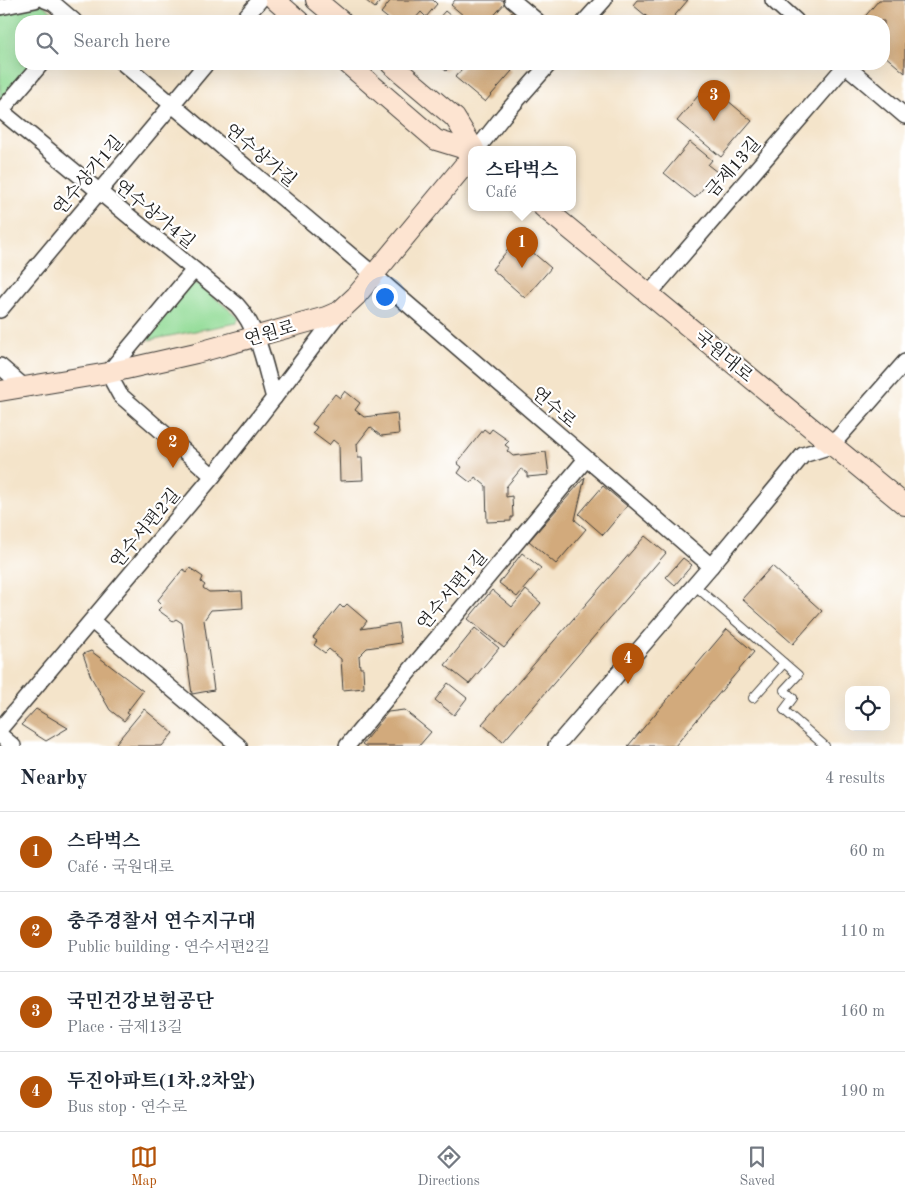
<!DOCTYPE html>
<meta charset="utf-8">
<style>
body{margin:0;font-family:"Old Standard TT","Noto Serif KR",serif;background:#f6f6f7;color:#1f2937}
.controls{position:absolute;right:15px;bottom:15px;display:grid;overflow:hidden;border-radius:10px;box-shadow:0 5px 20px #0002}
.controls button{width:45px;height:45px;display:grid;place-items:center;padding:0;border:0;border-bottom:1px solid #e0e1e3;background:#fff;color:#1f2937;font:25px sans-serif}
.you{position:absolute;left:384px;top:296px;width:18px;height:18px;margin:-12px;border:4px solid #fff;border-radius:50%;background:#1a73e8;box-shadow:0 0 0 8px #1a73e833}
.badge{display:grid;place-items:center;width:32px;height:32px;border-radius:50%;background:#b45309;color:#fff;font-size:16px;font-weight:700}
.pin{position:absolute;translate:-50% -41px;filter:drop-shadow(0 1px 2px #0008)}
.pin::after{content:'';position:absolute;top:26px;width:18px;height:15px;background:inherit;clip-path:polygon(0 0,100% 0,50% 100%)}
.popup{position:absolute;left:468px;top:146px;width:108px;height:65px;box-sizing:border-box;display:grid;place-content:center;border-radius:10px;background:#fff;filter:drop-shadow(0 1px 4px #0005);font-size:16px;white-space:nowrap;color:#747a83}
.popup b{font-size:19px;color:#1f2937}
.popup::after{content:'';position:absolute;left:50%;top:100%;margin-left:-10px;border:10px solid transparent;border-top-color:#fff}
.list{margin:0;padding:0;list-style:none}
h2{display:flex;justify-content:space-between;align-items:center;height:65px;margin:0;padding:0 20px;font-size:21px}
h2 small{font-size:16px;font-weight:400;color:#747a83}
.list li{display:grid;grid-template-columns:32px 1fr auto;gap:15px;align-items:center;box-sizing:border-box;height:80px;padding:0 20px;border-top:1px solid #e0e1e3}
.list b{display:block;font-size:19px;white-space:nowrap}
.list p{margin:0;font-size:16px;white-space:nowrap;color:#747a83}
.list em{font-size:16px;font-style:normal;color:#747a83}
.icon{flex:none;width:28px;height:28px;fill:none;stroke:currentColor;stroke-width:2;stroke-linecap:round;stroke-linejoin:round}
.map{position:relative;flex:none;width:905px;height:746px;overflow:hidden}
.search{position:absolute;background:#fff;box-shadow:0 5px 20px #0002;left:15px;right:15px;top:15px;height:55px;display:flex;align-items:center;gap:12px;box-sizing:border-box;padding:0 18px;border-radius:20px;color:#747a83;font-size:19px}
.sheet{height:385px;background:#fff}
nav{display:flex;justify-content:space-around;align-items:center;box-sizing:border-box;height:70px;border-top:1px solid #e0e1e3;background:#fff;font-size:14px;color:#747a83}
nav a{display:grid;justify-items:center;gap:2px}
nav .on{color:#b45309}
.map>svg:first-child{display:block}
.green{fill:#92db96;stroke:#577c59}
.building{fill:#d2aa7b}
.lines{fill:none;stroke-linecap:round;stroke-linejoin:round}
.lane-casing{stroke:#3c3a36;stroke-width:10}
.street-casing{stroke:#3c3a36;stroke-width:18}
.secondary-casing{stroke:#3c3a36;stroke-width:22}
.lane{stroke:#fff;stroke-width:8}
.street{stroke:#fff;stroke-width:15}
.secondary{stroke:#fde4d1;stroke-width:20}
.labels{text-anchor:middle;stroke-width:4.5;stroke-linejoin:round;paint-order:stroke}
.street-label{font-size:18px;fill:#1c1c1c;stroke:#fff}
</style>
<div class="map">
<svg width="905" height="746" viewBox="0 0 905 746">
<rect width="100%" height="100%" fill="#fff"/>
<filter id="ink" filterUnits="userSpaceOnUse"><feTurbulence type="fractalNoise" baseFrequency=".02" numOctaves="2"/><feDisplacementMap in="SourceGraphic" scale="10" xChannelSelector="R" yChannelSelector="G"/><feConvolveMatrix kernelMatrix="1 2 1 2 8 2 1 2 1" color-interpolation-filters="sRGB"/></filter>
<filter id="wash" filterUnits="userSpaceOnUse"><feTurbulence type="fractalNoise" baseFrequency=".0096" numOctaves="4" result="noise"/><feDisplacementMap in="SourceGraphic" scale="20" xChannelSelector="R" yChannelSelector="G"/><feGaussianBlur stdDeviation="1.12" result="paint"/><feColorMatrix in="noise" values="0 0 0 0 0 0 0 0 0 0 0 0 0 0 0 0 0 1.4 0 .05"/><feComposite in="paint" operator="in"/></filter>
<g filter="url(#wash)">
<rect width="100%" height="100%" fill="#f4e4ca"/>
<g class="green">
<path d="M 42,4 L 64,21 L 21,21 L 21,64 L 32,64 L 0,102 L 0,12 Z"/>
<path d="M 191,284 L 201,286 L 239,318 L 236,323 L 149,340 L 147,335 Z"/>
</g>
<g id="blocks">
<g class="building">
<path d="M 365,0 L 381,0 L 375,8 Z"/>
<path d="M 391,0 L 433,0 L 437,4 L 426,17 L 421,12 L 413,21 L 391,21 L 381,13 Z"/>
<path d="M 455,0 L 504,0 L 506,2 L 489,21 L 470,21 L 451,5 Z"/>
<path d="M 637,0 L 688,0 L 670,21 L 652,21 L 633,5 Z"/>
<path d="M 879,0 L 905,0 L 905,73 L 884,55 L 884,21 L 861,21 Z"/>
<path d="M 515,9 L 529,21 L 504,21 Z"/>
<path d="M 445,11 L 457,21 L 436,21 Z"/>
<path d="M 438,64 L 452,64 L 446,71 Z"/>
<path d="M 466,64 L 503,64 L 512,71 L 485,102 L 455,77 Z"/>
<path d="M 708,84 L 752,121 L 721,157 L 677,121 Z"/>
<path d="M 690,142 L 712,160 L 708,165 L 717,172 L 695,198 L 664,173 Z"/>
<path d="M 517,239 L 551,268 L 525,298 L 492,269 Z"/>
<path d="M 345,391 L 360,403 L 355,410 L 364,417 L 397,413 L 399,434 L 381,436 L 370,427 L 357,444 L 358,458 L 362,458 L 363,480 L 340,481 L 339,445 L 333,440 L 329,445 L 313,433 L 317,427 L 312,424 L 335,394 L 340,398 Z"/>
<path d="M 484,429 L 489,433 L 492,429 L 509,441 L 505,445 L 509,448 L 507,451 L 513,456 L 546,452 L 549,475 L 527,477 L 527,473 L 521,469 L 506,487 L 506,497 L 512,496 L 513,517 L 511,517 L 511,521 L 487,522 L 486,486 L 475,477 L 471,483 L 458,473 L 462,467 L 457,463 Z"/>
<path d="M 585,477 L 575,520 L 586,529 L 556,564 L 529,541 Z"/>
<path d="M 603,486 L 627,506 L 603,535 L 579,514 Z"/>
<path d="M 645,536 L 666,553 L 503,742 L 482,724 Z"/>
<path d="M 522,553 L 541,568 L 517,597 L 499,583 Z"/>
<path d="M 683,558 L 692,565 L 675,585 L 666,577 Z"/>
<path d="M 772,566 L 822,611 L 793,644 L 742,599 Z"/>
<path d="M 190,568 L 203,577 L 201,582 L 205,585 L 203,588 L 209,592 L 242,591 L 243,608 L 211,610 L 204,620 L 214,690 L 192,694 L 182,623 L 176,619 L 173,621 L 158,610 L 162,606 L 157,601 L 183,569 L 187,572 Z"/>
<path d="M 492,590 L 512,607 L 526,590 L 541,603 L 504,648 L 468,619 Z"/>
<path d="M 347,604 L 367,621 L 361,629 L 398,623 L 401,643 L 367,648 L 359,656 L 360,668 L 363,668 L 364,688 L 343,690 L 341,659 L 329,649 L 325,653 L 314,645 L 317,641 L 313,638 L 340,605 L 343,608 Z"/>
<path d="M 475,628 L 499,648 L 469,684 L 445,665 Z"/>
<path d="M 727,629 L 754,652 L 675,746 L 628,746 Z"/>
<path d="M 91,651 L 143,691 L 126,713 L 129,715 L 124,721 L 110,710 L 91,677 L 83,654 Z"/>
<path d="M 448,683 L 467,698 L 454,715 L 435,700 Z"/>
<path d="M 36,709 L 68,728 L 46,741 L 21,725 Z"/>
<path d="M 144,709 L 173,733 L 162,746 L 120,746 L 116,743 Z"/>
<path d="M 404,710 L 431,732 L 419,746 L 365,746 L 362,744 L 388,712 Z"/>
</g>
</g>
</g>
<g filter="url(#ink)">
<use href="#blocks" fill-opacity="0" stroke="#3c3a36" stroke-width="1"/>
<g class="lines">
<g class="lane-casing">
<g id="lane">
<path d="M 694,585 L 798,675 L 784,690 L 793,698 L 784,710 L 825,746"/>
<path d="M 753,698 L 784,663"/>
</g>
</g>
<g class="street-casing">
<g id="street">
<path d="M 45,0 L 53,3 L 74,21"/>
<path d="M 512,0 L 537,21"/>
<path d="M 773,0 L 796,21"/>
<path d="M 0,7 L 35,0"/>
<path d="M 242,21 L 260,0"/>
<path d="M 585,21 L 604,0"/>
<path d="M 124,64 L 374,275 L 711,566"/>
<path d="M 844,64 L 905,116"/>
<path d="M 0,110 L 237,305 C 259,329 265,367 274,398 L 213,476 L 0,729"/>
<path d="M 0,112 L 41,64"/>
<path d="M 477,149 L 504,115 L 549,64"/>
<path d="M 194,270 L 108,373 L 120,395 L 213,476"/>
<path d="M 649,294 L 846,65"/>
<path d="M 0,310 L 206,64"/>
<path d="M 0,366 L 23,386"/>
<path d="M 274,398 L 340,311"/>
<path d="M 92,621 L 239,746"/>
<path d="M 0,735 L 13,746"/>
<path d="M 347,746 L 586,459"/>
<path d="M 556,746 L 711,566 L 803,455 L 831,446 L 905,362"/>
</g>
</g>
<g class="secondary-casing">
<g id="secondary">
<path d="M 275,0 L 299,21"/>
<path d="M 316,0 L 341,21"/>
<path d="M 348,64 L 436,140 L 472,151"/>
<path d="M 391,64 L 455,118 L 474,149"/>
<path d="M 543,207 L 905,505"/>
<path d="M 0,391 L 108,373 L 196,353 L 326,317 L 340,311 L 356,296 L 472,156"/>
</g>
</g>
<use href="#lane" class="lane"/>
<use href="#street" class="street"/>
<use href="#secondary" class="secondary"/>
</g>
</g>
<g class="labels">
<g class="street-label">
<text transform="translate(261 155) rotate(40)" y="6">연수상가길</text>
<text transform="translate(733 167) rotate(-49)" y="6">금제13길</text>
<text transform="translate(88 175) rotate(-50)" y="6">연수상가1길</text>
<text transform="translate(155 214) rotate(39)" y="6">연수상가4길</text>
<text transform="translate(270 333) rotate(-16)" y="6">연원로</text>
<text transform="translate(724 356) rotate(40)" y="6">국원대로</text>
<text transform="translate(554 407) rotate(41)" y="6">연수로</text>
<text transform="translate(145 528) rotate(-50)" y="6">연수서편2길</text>
<text transform="translate(452 590) rotate(-50)" y="6">연수서편1길</text>
</g>
</g>
</svg>
<div class="controls">
<button><svg class="icon" aria-label="locate" viewBox="0 0 24 24"><circle cx="12" cy="12" r="6"/><path d="M12 2v4M12 18v4M2 12h4M18 12h4"/></svg></button>
</div>
<div class="you"></div>
<div class="pin badge" style="left:522px;top:268px">1</div>
<div class="popup"><b>스타벅스</b>Café</div>
<div class="pin badge" style="left:173px;top:468px">2</div>
<div class="pin badge" style="left:714px;top:121px">3</div>
<div class="pin badge" style="left:628px;top:684px">4</div>
<div class="search"><svg class="icon" aria-label="search" viewBox="0 0 24 24"><circle cx="10" cy="10" r="6"/><path d="M15 15l6 6"/></svg>Search here</div>
</div>
<section class="sheet">
<h2>Nearby<small>4 results</small></h2>
<ul class="list">
<li><span class="badge">1</span><div><b>스타벅스</b><p>Café · 국원대로</p></div><em>60 m</em></li>
<li><span class="badge">2</span><div><b>충주경찰서 연수지구대</b><p>Public building · 연수서편2길</p></div><em>110 m</em></li>
<li><span class="badge">3</span><div><b>국민건강보험공단</b><p>Place · 금제13길</p></div><em>160 m</em></li>
<li><span class="badge">4</span><div><b>두진아파트(1차.2차앞)</b><p>Bus stop · 연수로</p></div><em>190 m</em></li>
</ul>
</section>
<nav>
<a class="on"><svg class="icon" aria-label="map" viewBox="0 0 24 24"><path d="M3 6l6-2 6 2 6-2v14l-6 2-6-2-6 2zM9 4v14M15 6v14"/></svg>Map</a>
<a><svg class="icon" aria-label="directions" viewBox="0 0 24 24"><path d="M12 3l9 9-9 9-9-9zM9 14v-3h6M13 9l2 2-2 2"/></svg>Directions</a>
<a><svg class="icon" aria-label="saved" viewBox="0 0 24 24"><path d="M7 4h10v16l-5-4-5 4z"/></svg>Saved</a>
</nav>
